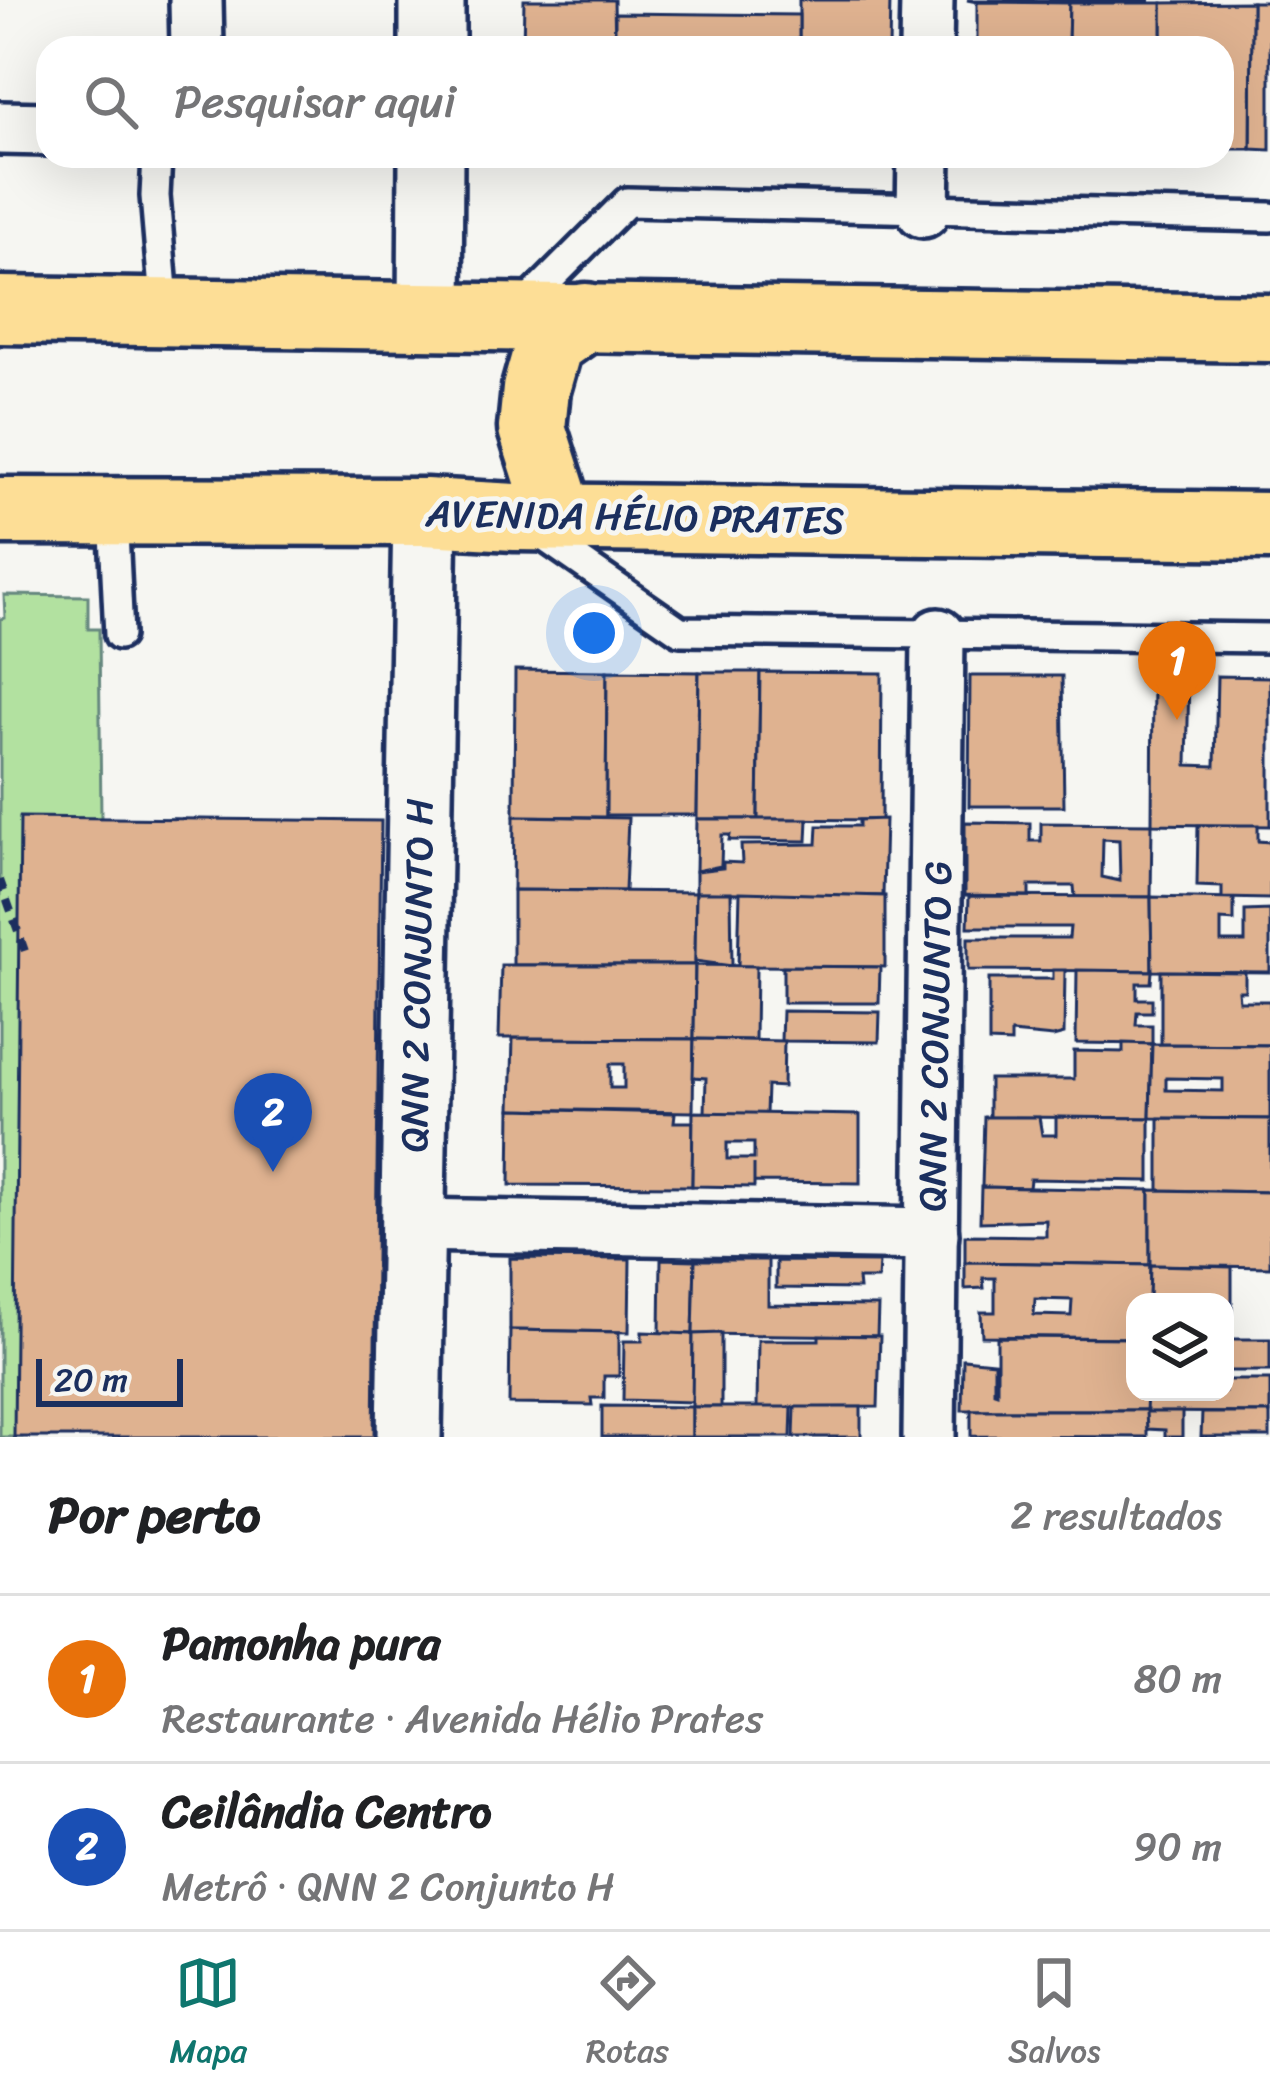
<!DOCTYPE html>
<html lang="pt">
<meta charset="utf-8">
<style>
body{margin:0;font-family:Sriracha,sans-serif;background:#f6f6f6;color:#202124}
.controls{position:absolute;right:36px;bottom:36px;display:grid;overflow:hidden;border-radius:24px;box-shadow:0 12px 48px #0002}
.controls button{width:108px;height:108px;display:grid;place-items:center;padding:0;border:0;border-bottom:3px solid #e0e0e0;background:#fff;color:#202124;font:60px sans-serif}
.scale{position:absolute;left:36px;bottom:30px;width:147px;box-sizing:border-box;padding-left:12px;border:6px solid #1b2f5e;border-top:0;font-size:33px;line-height:42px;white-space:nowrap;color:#1b2f5e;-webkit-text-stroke:9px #f6f6f2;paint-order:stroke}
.you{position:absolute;left:594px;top:633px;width:42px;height:42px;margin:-30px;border:9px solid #fff;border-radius:50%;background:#1a73e8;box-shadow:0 0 0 18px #1a73e833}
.badge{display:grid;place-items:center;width:78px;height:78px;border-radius:50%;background:#0f766e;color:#fff;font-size:39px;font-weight:700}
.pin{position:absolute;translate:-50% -99px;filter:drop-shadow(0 3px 6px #0008)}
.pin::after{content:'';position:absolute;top:63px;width:42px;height:36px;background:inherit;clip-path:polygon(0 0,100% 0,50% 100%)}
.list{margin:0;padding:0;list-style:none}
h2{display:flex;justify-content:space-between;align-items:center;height:156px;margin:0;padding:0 48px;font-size:51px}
h2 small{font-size:39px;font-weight:400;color:#757577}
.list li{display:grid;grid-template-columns:78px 1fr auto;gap:36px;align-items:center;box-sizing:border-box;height:168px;padding:0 48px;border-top:3px solid #e0e0e0}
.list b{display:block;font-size:45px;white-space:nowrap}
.list p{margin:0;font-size:39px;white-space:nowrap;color:#757577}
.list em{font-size:39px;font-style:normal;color:#757577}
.icon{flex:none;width:66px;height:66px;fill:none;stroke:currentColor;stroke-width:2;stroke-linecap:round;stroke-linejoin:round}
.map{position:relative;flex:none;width:1270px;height:1437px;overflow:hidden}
.search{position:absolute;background:#fff;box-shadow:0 12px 48px #0002;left:36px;right:36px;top:36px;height:132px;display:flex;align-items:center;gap:30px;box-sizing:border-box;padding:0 42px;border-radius:36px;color:#757577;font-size:45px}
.sheet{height:492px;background:#fff}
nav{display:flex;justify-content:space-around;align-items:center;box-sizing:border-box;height:168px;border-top:3px solid #e0e0e0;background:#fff;font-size:33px;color:#757577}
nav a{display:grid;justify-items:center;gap:6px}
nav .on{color:#0f766e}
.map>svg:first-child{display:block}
.green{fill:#b2e1a0;stroke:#66887f;stroke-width:3}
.building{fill:#dfb290;stroke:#1b2f5e;stroke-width:3;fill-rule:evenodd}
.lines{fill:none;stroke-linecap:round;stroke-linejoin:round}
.service-casing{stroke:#1b2f5e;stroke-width:36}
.minor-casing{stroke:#1b2f5e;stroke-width:60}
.tertiary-casing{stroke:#1b2f5e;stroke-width:72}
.primary-casing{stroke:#1b2f5e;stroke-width:75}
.path{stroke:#1b2f5e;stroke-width:8;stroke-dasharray:12 9;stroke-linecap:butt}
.service{stroke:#f6f6f2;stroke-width:27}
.minor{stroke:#f6f6f2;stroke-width:51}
.tertiary{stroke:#f6f6f2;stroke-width:63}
.primary{stroke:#fdde96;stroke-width:66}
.labels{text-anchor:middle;stroke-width:10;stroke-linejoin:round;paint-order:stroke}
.street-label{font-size:39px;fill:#1b2f5e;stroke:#f6f6f2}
</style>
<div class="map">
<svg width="1270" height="1437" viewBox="0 0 1270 1437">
<rect width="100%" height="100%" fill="#f6f6f2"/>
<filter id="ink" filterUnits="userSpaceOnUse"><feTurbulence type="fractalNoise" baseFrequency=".00833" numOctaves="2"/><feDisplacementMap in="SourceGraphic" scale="24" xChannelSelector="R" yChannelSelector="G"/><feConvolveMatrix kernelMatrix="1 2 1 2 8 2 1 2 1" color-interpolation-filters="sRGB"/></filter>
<g filter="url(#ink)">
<path class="green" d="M 4,595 L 88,596 L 88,629 L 99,629 L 101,819 L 22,1437 L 0,1437 L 0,619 L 5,618 Z"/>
<g class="building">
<path d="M 524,0 L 614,0 L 615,48 L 523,48 Z"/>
<path d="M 799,0 L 890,0 L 889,48 L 799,48 Z"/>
<path d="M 967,0 L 1149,0 L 1149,3 L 977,2 Z"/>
<path d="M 977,2 L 1069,3 L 1068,48 L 977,48 Z"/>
<path d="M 1252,2 L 1270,2 L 1270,150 L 1251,149 Z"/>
<path d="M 1252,2 L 1251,149 L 1222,149 L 1222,48 L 1162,48 L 1162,3 Z"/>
<path d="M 1069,3 L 1162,3 L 1162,48 L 1068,48 Z"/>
<path d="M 615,13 L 799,15 L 799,48 L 615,48 Z"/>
<path d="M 515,670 L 607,671 L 606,817 L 514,816 Z"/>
<path d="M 607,671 L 699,672 L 697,815 L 606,815 Z"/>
<path d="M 699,672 L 760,672 L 758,819 L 697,819 Z"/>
<path d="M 760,672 L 882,673 L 881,820 L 758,819 Z"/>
<path d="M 970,676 L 1062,676 L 1064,806 L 969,806 Z"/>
<path d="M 1153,676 L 1189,677 L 1187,765 L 1215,766 L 1217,676 L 1270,677 L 1270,826 L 1152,824 Z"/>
<path d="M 514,816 L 628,818 L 625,891 L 513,890 Z"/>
<path d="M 20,817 L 381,821 L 374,1437 L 14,1437 Z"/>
<path d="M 697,819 L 808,819 L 807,841 L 729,840 L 730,835 L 722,835 L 721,866 L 696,871 Z"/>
<path d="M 885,819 L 883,896 L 696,892 L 696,871 L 723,868 L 723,862 L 742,863 L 741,845 L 817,844 L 818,826 L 859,826 L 859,820 Z"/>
<path d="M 965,822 L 1030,823 L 1030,841 L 1041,841 L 1041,823 L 1152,824 L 1151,897 L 1075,897 L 1074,886 L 1029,886 L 1029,896 L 965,895 ZM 1103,839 L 1119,840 L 1120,881 L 1102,877 Z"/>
<path d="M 1198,825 L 1258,825 L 1258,841 L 1270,842 L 1270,899 L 1222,898 L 1222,887 L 1197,886 Z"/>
<path d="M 513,890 L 696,892 L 695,965 L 513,965 Z"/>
<path d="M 696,892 L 731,892 L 732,966 L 695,961 Z"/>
<path d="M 740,892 L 885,896 L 885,967 L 738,966 Z"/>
<path d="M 969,896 L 1151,897 L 1152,971 L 968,970 L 968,938 L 1069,938 L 1070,927 L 968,927 Z"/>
<path d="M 1151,897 L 1234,899 L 1234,921 L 1221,920 L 1221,942 L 1245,942 L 1245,911 L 1270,910 L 1270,972 L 1152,971 Z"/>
<path d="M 501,965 L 695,965 L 694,1039 L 499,1038 Z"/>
<path d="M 695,965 L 756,966 L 755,1040 L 694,1039 Z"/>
<path d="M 783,966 L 880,967 L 879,1003 L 783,1003 Z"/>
<path d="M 1053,970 L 1065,970 L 1064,1034 L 1053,1037 L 1011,1033 L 1011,1043 L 989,1042 L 989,979 L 1053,979 Z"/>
<path d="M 1077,970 L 1152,971 L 1151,983 L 1137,983 L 1137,999 L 1152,999 L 1152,1012 L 1137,1012 L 1136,1025 L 1152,1025 L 1152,1044 L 1076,1043 Z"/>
<path d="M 1161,971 L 1245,972 L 1245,991 L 1238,991 L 1239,1001 L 1270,1001 L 1270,1045 L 1161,1044 Z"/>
<path d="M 782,1011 L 880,1012 L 879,1042 L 781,1041 Z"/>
<path d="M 513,1038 L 694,1039 L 693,1112 L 511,1109 ZM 610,1064 L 624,1064 L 624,1088 L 610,1088 Z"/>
<path d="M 694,1039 L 784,1041 L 783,1087 L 767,1086 L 766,1114 L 705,1113 L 706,1078 L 693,1077 Z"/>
<path d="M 1123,1043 L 1152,1044 L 1150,1118 L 989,1117 L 989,1079 L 1074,1079 L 1074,1051 L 1123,1052 Z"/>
<path d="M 1152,1044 L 1270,1045 L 1270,1119 L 1150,1118 ZM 1166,1078 L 1223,1079 L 1223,1091 L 1166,1090 Z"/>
<path d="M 511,1109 L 675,1113 L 674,1122 L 693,1122 L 692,1186 L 510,1185 Z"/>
<path d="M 693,1112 L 860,1115 L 860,1183 L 754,1182 L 754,1164 L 754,1187 L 692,1186 ZM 727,1143 L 754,1143 L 754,1159 L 727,1159 Z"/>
<path d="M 984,1117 L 1039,1117 L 1042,1135 L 1056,1135 L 1056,1117 L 1150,1118 L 1150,1181 L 1030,1179 L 1029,1188 L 982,1187 Z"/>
<path d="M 1159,1118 L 1270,1119 L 1270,1192 L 1159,1190 Z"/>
<path d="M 981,1187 L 1150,1190 L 1150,1265 L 965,1262 L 965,1235 L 1046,1236 L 1046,1220 L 980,1222 Z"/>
<path d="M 1150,1190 L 1270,1192 L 1270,1267 L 1150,1265 Z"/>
<path d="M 510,1258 L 630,1259 L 629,1332 L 510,1330 Z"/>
<path d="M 661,1259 L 695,1260 L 693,1334 L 660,1333 Z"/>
<path d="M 695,1260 L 768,1260 L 768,1305 L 878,1306 L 877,1336 L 693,1334 Z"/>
<path d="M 776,1261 L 879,1262 L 878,1279 L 858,1279 L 859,1289 L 776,1288 Z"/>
<path d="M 965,1262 L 1150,1265 L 1149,1302 L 1135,1302 L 1135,1338 L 982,1336 L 981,1312 L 995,1312 L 995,1278 L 983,1278 L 984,1288 L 965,1289 ZM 1035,1299 L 1072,1300 L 1071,1316 L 1034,1315 Z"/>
<path d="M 1150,1265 L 1232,1267 L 1232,1339 L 1225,1339 L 1225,1302 L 1149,1302 Z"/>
<path d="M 510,1330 L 619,1332 L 619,1376 L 604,1376 L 604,1398 L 591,1398 L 592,1405 L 509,1404 Z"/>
<path d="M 642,1332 L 693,1334 L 693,1402 L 623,1400 L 624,1341 L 642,1341 Z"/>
<path d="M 721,1333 L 721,1407 L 692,1407 L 693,1334 Z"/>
<path d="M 819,1335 L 880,1336 L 878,1407 L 757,1408 L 758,1340 L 819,1340 Z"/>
<path d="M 997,1337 L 1135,1338 L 1135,1392 L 1147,1392 L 1147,1410 L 962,1410 L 963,1359 L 994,1362 L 994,1392 L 997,1393 Z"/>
<rect x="1225" y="1339" width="45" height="32"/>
<path d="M 1225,1380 L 1270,1380 L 1270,1413 L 1146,1412 L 1147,1392 L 1225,1392 Z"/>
<path d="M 602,1406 L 692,1407 L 692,1437 L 602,1437 Z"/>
<path d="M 692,1407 L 792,1407 L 791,1437 L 692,1437 Z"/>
<path d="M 795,1407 L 861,1407 L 861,1437 L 794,1437 Z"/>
<path d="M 971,1410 L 1147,1410 L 1147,1437 L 971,1436 Z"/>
<path d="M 1146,1412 L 1182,1412 L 1182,1437 L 1165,1437 L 1165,1430 L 1147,1429 Z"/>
<path d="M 1202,1413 L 1270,1413 L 1270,1437 L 1201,1437 Z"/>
</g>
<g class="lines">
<g class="service-casing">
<g id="service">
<path d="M 157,156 L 155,196 L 165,313"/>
<path d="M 521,308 L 627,202 L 1270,217"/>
<path d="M 113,513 L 119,635"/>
<path d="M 533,529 L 680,631 L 1270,638"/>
</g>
</g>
<g class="minor-casing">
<g id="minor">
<path d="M 196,0 L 197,48"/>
<path d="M 926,48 L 927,0"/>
<path d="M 0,128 L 48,129"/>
<path d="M 923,211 L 924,156"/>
<path d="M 411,1225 L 932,1234"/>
<path d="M 929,1437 L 938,635"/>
</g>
</g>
<g class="tertiary-casing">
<g id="tertiary">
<path d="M 432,48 L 432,0"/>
<path d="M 430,315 L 431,156"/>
<path d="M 409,1437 L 425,512"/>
</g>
</g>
<g class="primary-casing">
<g id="primary">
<path d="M 0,310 L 1270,328"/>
<path d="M 0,511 L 425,512 L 515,517 L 1270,526"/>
<path d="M 560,516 L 532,428 L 536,389 L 549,343 L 586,317"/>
</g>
</g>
<path class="path" d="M 0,880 L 26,954"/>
<use href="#service" class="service"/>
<use href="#minor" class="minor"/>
<use href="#tertiary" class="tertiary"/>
<use href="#primary" class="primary"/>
</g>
</g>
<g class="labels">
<g class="street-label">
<text transform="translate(635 516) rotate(1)" y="14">AVENIDA HÉLIO PRATES</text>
<text transform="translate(416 975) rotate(-89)" y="14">QNN 2 CONJUNTO H</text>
<text transform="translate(934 1036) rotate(-89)" y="14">QNN 2 CONJUNTO G</text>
</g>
</g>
</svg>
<div class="controls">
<button><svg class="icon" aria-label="layers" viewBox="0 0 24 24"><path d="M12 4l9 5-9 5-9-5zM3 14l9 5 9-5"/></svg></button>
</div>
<div class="scale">20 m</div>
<div class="you"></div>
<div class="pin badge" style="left:1177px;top:720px;background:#e8710a">1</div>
<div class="pin badge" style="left:273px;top:1172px;background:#1a4fb4">2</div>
<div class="search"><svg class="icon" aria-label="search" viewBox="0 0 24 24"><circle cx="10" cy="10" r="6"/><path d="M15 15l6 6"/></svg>Pesquisar aqui</div>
</div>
<section class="sheet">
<h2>Por perto<small>2 resultados</small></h2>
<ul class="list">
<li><span class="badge" style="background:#e8710a">1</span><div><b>Pamonha pura</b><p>Restaurante · Avenida Hélio Prates</p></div><em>80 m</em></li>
<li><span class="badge" style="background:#1a4fb4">2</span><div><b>Ceilândia Centro</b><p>Metrô · QNN 2 Conjunto H</p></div><em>90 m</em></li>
</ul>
</section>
<nav>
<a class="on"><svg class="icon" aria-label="map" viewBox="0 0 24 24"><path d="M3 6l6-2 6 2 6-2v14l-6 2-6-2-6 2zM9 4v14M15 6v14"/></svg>Mapa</a>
<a><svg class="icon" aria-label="directions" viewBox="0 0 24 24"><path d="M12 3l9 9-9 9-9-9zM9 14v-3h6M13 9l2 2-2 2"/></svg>Rotas</a>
<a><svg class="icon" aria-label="saved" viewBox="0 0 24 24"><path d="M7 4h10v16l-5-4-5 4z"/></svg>Salvos</a>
</nav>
